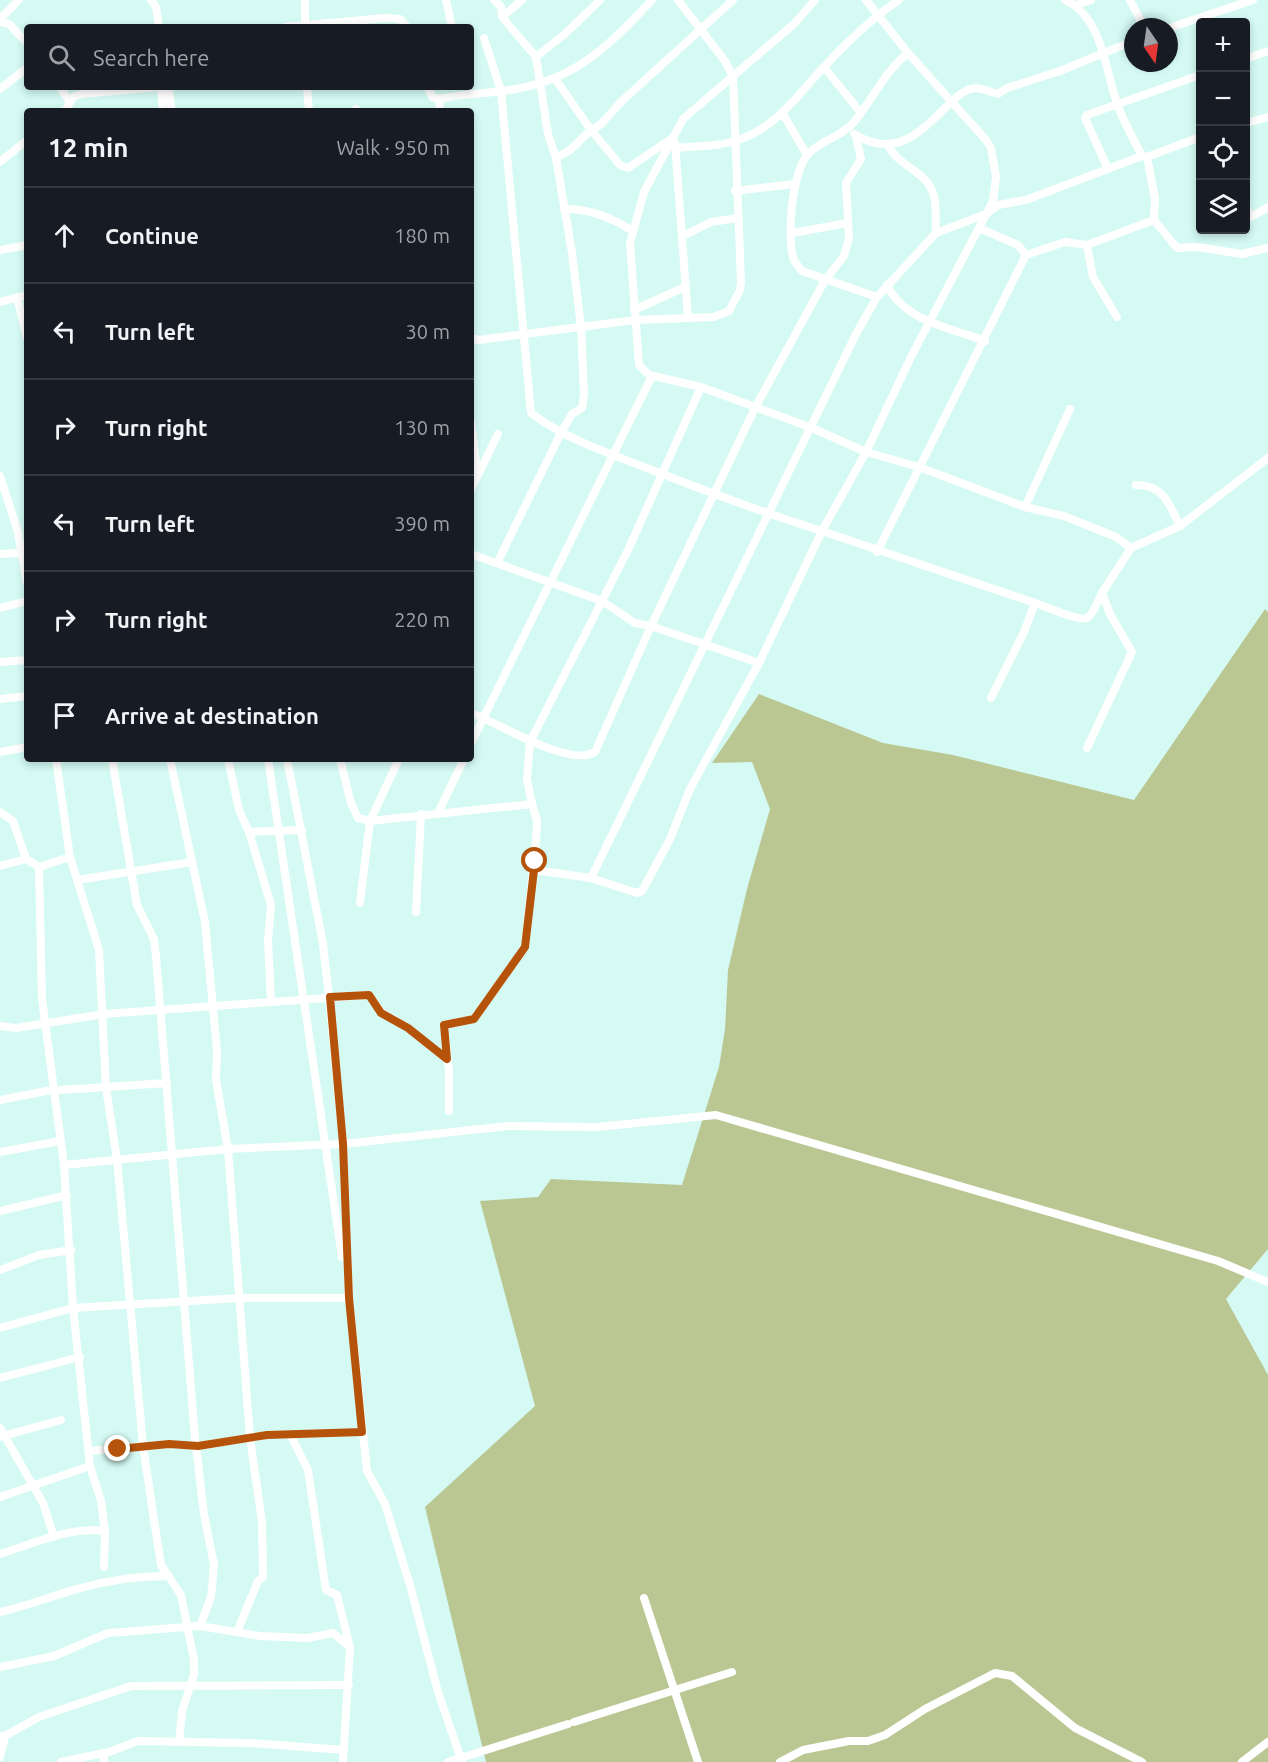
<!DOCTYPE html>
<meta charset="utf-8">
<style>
body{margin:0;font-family:Ubuntu,sans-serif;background:#20242c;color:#f1f3f6}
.controls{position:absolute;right:18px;top:18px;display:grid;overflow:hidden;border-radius:6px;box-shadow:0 3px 9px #0003}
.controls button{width:54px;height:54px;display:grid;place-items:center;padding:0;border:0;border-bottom:2px solid #363941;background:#171b24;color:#f1f3f6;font:30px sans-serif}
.compass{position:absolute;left:1124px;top:18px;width:54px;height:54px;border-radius:50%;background:#171b24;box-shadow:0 3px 9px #0003;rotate:167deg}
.stop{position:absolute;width:18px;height:18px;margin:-14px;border:4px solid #b45309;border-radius:50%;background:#fff}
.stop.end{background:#b45309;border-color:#fff;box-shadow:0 2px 6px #0008}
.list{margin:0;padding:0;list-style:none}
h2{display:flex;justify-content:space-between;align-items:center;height:78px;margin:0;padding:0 24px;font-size:26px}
h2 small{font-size:20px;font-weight:400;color:#9ea1a6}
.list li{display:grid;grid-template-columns:39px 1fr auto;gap:18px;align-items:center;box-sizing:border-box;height:96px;padding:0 24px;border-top:2px solid #363941}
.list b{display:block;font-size:22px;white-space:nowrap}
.list em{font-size:20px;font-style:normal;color:#9ea1a6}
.icon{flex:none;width:33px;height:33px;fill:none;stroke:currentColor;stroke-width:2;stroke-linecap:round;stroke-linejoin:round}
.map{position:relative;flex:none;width:1268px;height:1762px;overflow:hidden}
.search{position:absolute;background:#171b24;box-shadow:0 3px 9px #0003;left:24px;top:24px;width:450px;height:66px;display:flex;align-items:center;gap:15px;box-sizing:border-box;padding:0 21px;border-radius:6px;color:#9ea1a6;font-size:22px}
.panel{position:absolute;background:#171b24;box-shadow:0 3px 9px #0003;left:24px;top:108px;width:450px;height:654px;border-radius:6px}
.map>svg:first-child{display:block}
.green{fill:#bbc793}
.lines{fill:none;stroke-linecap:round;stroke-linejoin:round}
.minor{stroke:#fff;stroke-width:8}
.route{stroke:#b45309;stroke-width:8}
</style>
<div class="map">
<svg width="1268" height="1762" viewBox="0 0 1268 1762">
<rect width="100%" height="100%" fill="#d4faf3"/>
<path class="green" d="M 1265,609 L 1268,612 L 1268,1249 L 1226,1299 L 1268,1375 L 1268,1762 L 486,1762 L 425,1507 L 535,1406 L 480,1201 L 538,1197 L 551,1179 L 682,1185 L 719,1067 L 725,1029 L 728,970 L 747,889 L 770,809 L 752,762 L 712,763 L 759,694 L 883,743 L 953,755 L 1134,800 Z"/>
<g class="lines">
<g class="minor">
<path d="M 151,0 L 156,7 L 159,27"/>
<path d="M 305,0 L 305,27"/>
<path d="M 446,0 L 452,27"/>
<path d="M 494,0 L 501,7 L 502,17 L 536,57"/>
<path d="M 815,0 L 795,23 L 683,119 L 644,192 L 630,243 L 639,365 L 649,375 L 701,387 L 812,428 L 866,452 L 911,357 L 993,201 L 996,177 L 991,148 L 986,140 L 908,53 L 866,0"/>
<path d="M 1065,0 C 1103,17 1105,71 1118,106 C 1124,123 1134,140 1142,156 L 1147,157 L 1155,198 L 1154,220 L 1177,248 L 1196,247 L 1242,254 L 1268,248"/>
<path d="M 1130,0 L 1144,27"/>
<path d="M 1076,5 L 1091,0"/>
<path d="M 502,17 L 522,0"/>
<path d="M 0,19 L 19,0"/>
<path d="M 0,22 L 9,24 L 27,43"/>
<path d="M 285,27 L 385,18 L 400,19 L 407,27"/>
<path d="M 1169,28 L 1253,0"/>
<path d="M 484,38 L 501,91 L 531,413 C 567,440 611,454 652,470 C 708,492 764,513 822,531 L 866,452 L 919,467 L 1025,507 L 1064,516 L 1116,537 L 1131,548"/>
<path d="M 1246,59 L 1268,51"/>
<path d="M 824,67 L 861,113"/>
<path d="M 60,87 L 70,102"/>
<path d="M 161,87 L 163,111"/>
<path d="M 168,87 L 172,111"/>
<path d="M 307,87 L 309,111"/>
<path d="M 428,87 L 432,97 L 439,99 C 464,93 491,94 516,89 C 579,78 610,44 652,0"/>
<path d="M 0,89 L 27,68"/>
<path d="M 439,99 L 440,111"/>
<path d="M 356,109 L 356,111"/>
<path d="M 65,111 L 73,97 L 81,94 L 159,87"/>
<path d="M 783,114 L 807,155"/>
<path d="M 1246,123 L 1268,117"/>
<path d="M 854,134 C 897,160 922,131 951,102 C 958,96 965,89 975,88 C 982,88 991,92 998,94 L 1007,88 L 1060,71 L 1133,41"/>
<path d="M 671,139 L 628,168 L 620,165 L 591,130 L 600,125 L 623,100 L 733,0"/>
<path d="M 675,143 L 688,318"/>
<path d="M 888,145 C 898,167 927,170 934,196 C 937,208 935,221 936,233"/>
<path d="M 675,148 C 694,146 717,147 735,141 C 775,129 796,97 823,68 C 846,43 871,19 899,0"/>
<path d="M 1147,157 L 1200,137"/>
<path d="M 556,158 L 570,150 L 591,130 L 556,80"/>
<path d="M 0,162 L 27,140"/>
<path d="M 1108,169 L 1085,118 L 1087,115 L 1200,75"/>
<path d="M 735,191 L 794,184"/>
<path d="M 1246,208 L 1251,217 L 1268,207"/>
<path d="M 564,209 C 590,209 610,217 631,230"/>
<path d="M 979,228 L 1018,245 L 1026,255"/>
<path d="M 792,233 L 848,223"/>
<path d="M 683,236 L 711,222 L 738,218"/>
<path d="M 1087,245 L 1093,277 L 1117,317"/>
<path d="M 0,250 L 27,245"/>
<path d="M 1026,255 L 1065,242 L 1087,245 L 1154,220"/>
<path d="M 887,285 C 904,321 950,328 985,341"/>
<path d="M 17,297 L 27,338"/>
<path d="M 877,297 L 802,271 C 800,268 796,264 794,260 C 786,239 792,170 809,153 C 822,140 842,137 854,122 C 873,99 884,72 908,53"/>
<path d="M 0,302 L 27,295"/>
<path d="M 634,310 L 685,287"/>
<path d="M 471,338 L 479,340 L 635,320 L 714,317 L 729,311 L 740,290 L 741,281 L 733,77 L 725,61 L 678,0"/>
<path d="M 471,421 L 477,470"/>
<path d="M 0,476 L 18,532 L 27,583"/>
<path d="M 1136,485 C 1164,485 1169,504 1180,526"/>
<path d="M 471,489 L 498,434"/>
<path d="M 1025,507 L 1070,409"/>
<path d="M 877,552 L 1026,255"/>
<path d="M 0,554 L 22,553"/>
<path d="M 471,554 L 602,601 L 635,623 L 651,626 L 595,752 C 569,768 499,723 471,713"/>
<path d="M 497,563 L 561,433 L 572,414 L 582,408 L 584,394 L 581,327 L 572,253 L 556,158 L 548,134 L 536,57 L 566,33 L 600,0"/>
<path d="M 1035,603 C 1045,606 1079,622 1087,618 C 1094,614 1098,600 1102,593"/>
<path d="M 0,608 L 27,601"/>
<path d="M 0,662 L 27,660"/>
<path d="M 759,663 L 651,626 L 755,408 L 825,280 L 844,256 L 849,238 L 846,183 L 861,159 L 856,136"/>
<path d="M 0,699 L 27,696"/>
<path d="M 471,743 L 652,376"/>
<path d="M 1087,748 L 1132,652 L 1110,614 L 1102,593 L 1131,548 L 1180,526 L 1268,458"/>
<path d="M 0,752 L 27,747"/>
<path d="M 56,759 L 70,857 L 99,950 L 106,1088 L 117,1159 L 143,1446 L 154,1520 L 161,1565 L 181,1595 L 194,1660 L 194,1675 L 182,1711 L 179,1741"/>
<path d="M 112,759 L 137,905 L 154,939 L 156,957 L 195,1438 L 204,1514 L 214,1565 L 211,1597 L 200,1626"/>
<path d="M 170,759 L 205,922 L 217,1051 L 216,1080 L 228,1149 L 250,1438 L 262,1522 L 263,1577 L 258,1581 L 237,1632"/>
<path d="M 228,759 L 239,810 L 249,832 L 271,905 L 268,941 L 271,1002"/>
<path d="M 268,759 L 342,1257"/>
<path d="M 287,759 L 323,944 L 329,997 L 343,1144 L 349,1298 L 367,1471 L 385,1504 L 410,1585 L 438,1692 L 462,1762"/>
<path d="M 340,759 L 351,803 L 358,818 L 370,821 L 532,804 L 527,779 L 530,742 L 629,548 L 701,387"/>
<path d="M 0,812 L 13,821 L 26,859"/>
<path d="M 438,813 L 464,759"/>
<path d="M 249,832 L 302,830"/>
<path d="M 0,866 L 26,859 L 39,867 L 70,857"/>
<path d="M 39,867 L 42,999 L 64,1165 L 73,1308 L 90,1466 L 101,1501 L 105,1531 L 104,1567"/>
<path d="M 534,870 L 591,878 L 856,334 L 877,297 L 936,233 L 986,214 L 998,205 L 1026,200 L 1142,156"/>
<path d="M 591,878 L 637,893 L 642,891 L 670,839 L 690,789 L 759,663 L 822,531 L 1035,603 L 1024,632 L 991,698"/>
<path d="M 77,880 L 192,862"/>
<path d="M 360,903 L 370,821 L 399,759"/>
<path d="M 416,912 L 421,814"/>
<path d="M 0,1026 L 16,1028 L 104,1014 L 369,995 L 382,1013 L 408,1028 L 447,1059"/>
<path d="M 0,1100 L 46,1091 L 167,1083"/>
<path d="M 449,1111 L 449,1072 L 444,1025 L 474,1019 L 525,947 L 536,841 L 537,821 L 532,804"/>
<path d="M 0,1152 L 60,1141"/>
<path d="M 64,1165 L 228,1149 L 343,1144 L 508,1126 L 597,1127 L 716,1115 L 1218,1261 L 1268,1282"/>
<path d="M 0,1211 L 67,1195"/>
<path d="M 0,1270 L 39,1255 L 71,1250"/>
<path d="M 0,1328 L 73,1308 L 240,1298 L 349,1298 L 348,1293"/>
<path d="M 0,1378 L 80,1357"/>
<path d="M 0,1428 L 43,1503 L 54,1537"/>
<path d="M 291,1436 L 308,1470 L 326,1590 L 337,1595 L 350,1647 L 343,1762"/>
<path d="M 0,1437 L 61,1420"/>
<path d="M 90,1451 L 169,1444 L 198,1446 L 267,1435 L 362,1432"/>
<path d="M 0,1497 L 90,1466"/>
<path d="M 0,1554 C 33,1544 70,1526 105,1531"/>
<path d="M 644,1598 L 698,1762"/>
<path d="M 0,1612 C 28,1606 53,1595 81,1588 C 109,1580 140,1576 169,1576"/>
<path d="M 0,1667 L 54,1656 L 108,1633 L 200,1626 L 260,1636 L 307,1638 L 333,1633 L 350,1647"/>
<path d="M 574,1722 L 732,1672"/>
<path d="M 0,1736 L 5,1736 L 39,1717 L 131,1686 L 349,1685"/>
<path d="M 104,1753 L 104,1762"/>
<path d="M 0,1757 L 5,1736"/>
<path d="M 61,1762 L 109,1752 L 138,1741 L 250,1743 L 344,1750"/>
<path d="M 448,1762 L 568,1724"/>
<path d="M 780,1762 L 803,1750 L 849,1741 L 868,1741 L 885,1735 L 925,1709 L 995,1673 L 1012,1676 L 1075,1728 L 1142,1762"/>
<path d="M 1242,1762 L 1268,1742"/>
</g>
</g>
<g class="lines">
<path class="route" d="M 118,1449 L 169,1444 L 198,1446 L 267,1435 L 362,1432 L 349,1298 L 343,1144 L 330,997 L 369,995 L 381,1013 L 408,1028 L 447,1059 L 444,1025 L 474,1019 L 525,947 L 535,861"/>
</g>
</svg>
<div class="controls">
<button>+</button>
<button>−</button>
<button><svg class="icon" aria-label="locate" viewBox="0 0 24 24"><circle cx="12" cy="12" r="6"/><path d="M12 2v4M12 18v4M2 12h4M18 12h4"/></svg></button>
<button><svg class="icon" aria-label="layers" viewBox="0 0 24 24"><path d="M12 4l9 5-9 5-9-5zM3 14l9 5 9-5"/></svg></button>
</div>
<svg class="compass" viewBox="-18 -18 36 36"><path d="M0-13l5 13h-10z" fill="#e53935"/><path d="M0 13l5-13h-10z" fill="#9ea1a6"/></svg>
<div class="stop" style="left:535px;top:861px"></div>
<div class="stop end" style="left:118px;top:1449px"></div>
<div class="search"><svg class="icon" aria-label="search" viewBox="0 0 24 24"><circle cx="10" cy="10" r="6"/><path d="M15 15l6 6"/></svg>Search here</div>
<section class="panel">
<h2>12 min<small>Walk · 950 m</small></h2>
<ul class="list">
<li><svg class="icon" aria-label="ahead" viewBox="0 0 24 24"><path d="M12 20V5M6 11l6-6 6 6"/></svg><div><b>Continue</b></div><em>180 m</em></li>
<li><svg class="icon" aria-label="left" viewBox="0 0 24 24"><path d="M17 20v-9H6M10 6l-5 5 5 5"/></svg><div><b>Turn left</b></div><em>30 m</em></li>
<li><svg class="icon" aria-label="right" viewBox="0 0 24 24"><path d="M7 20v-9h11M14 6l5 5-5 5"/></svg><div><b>Turn right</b></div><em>130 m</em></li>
<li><svg class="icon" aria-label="left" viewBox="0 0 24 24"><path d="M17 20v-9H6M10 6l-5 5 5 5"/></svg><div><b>Turn left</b></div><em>390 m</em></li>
<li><svg class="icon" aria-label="right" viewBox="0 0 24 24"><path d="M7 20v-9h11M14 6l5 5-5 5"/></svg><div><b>Turn right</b></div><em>220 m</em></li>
<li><svg class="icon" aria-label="arrive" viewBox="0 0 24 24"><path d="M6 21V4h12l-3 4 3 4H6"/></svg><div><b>Arrive at destination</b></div></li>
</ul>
</section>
</div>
